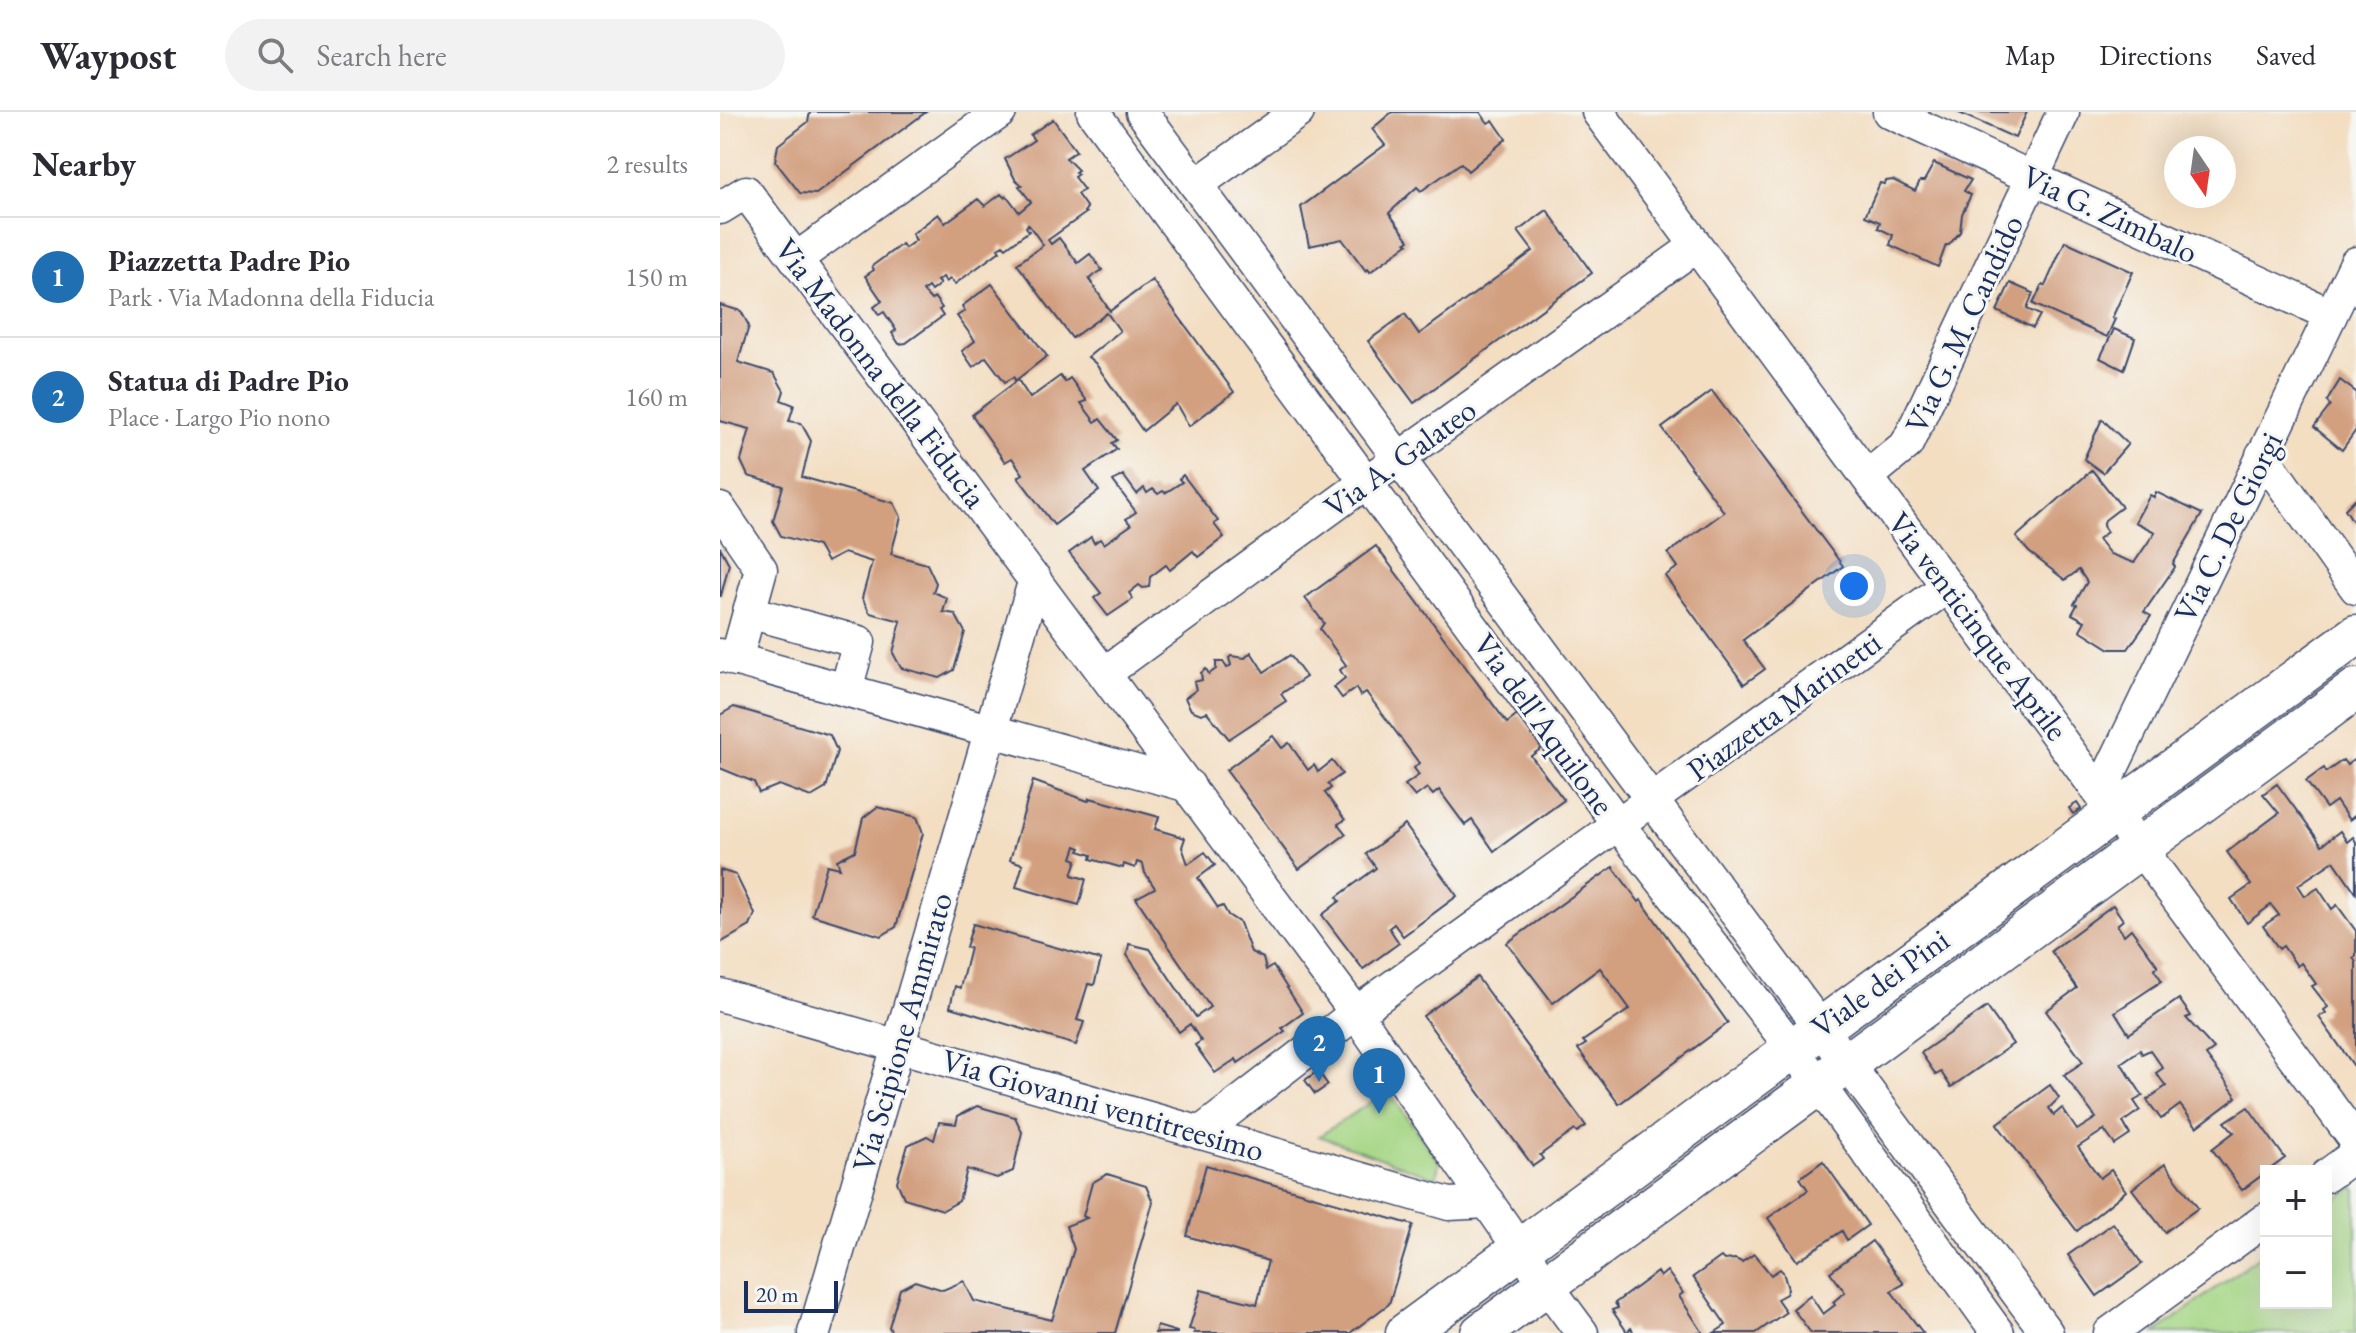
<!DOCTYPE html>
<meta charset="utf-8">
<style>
body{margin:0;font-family:"EB Garamond",serif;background:#f2f2f3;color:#2b2b33}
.controls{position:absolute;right:24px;bottom:24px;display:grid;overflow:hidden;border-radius:0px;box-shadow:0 8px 32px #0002}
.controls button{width:72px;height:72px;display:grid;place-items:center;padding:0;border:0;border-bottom:2px solid #e1e1e2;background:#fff;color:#2b2b33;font:40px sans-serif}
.compass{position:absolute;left:1444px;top:24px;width:72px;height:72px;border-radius:50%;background:#fff;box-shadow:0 8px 32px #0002;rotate:167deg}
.scale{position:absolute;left:24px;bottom:20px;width:94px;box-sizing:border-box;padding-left:8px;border:4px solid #1b2f5e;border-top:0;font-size:22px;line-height:28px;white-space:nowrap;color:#1b2f5e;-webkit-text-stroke:6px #f6f6f2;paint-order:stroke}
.you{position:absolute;left:1134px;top:474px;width:28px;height:28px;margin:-20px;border:6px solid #fff;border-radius:50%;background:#1a73e8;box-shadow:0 0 0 12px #1a73e833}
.badge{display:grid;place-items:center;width:52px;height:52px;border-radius:50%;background:#1f6fb2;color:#fff;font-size:26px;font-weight:700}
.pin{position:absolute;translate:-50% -66px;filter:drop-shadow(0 2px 4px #0008)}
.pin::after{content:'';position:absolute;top:42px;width:28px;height:24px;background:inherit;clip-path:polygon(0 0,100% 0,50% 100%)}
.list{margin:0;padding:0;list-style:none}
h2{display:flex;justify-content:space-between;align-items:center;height:104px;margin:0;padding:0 32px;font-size:34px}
h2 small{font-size:26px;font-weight:400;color:#7c7c81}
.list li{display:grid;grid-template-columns:52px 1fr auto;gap:24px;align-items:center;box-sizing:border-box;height:120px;padding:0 32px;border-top:2px solid #e1e1e2}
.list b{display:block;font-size:30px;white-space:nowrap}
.list p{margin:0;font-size:26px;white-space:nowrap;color:#7c7c81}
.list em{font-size:26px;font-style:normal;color:#7c7c81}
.icon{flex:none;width:44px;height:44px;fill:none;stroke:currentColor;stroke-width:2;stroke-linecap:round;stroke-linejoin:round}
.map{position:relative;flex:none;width:1636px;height:1221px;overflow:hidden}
header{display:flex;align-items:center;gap:48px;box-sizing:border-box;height:112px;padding:0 40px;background:#fff;border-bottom:2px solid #e1e1e2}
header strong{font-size:38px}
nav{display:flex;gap:44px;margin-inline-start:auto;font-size:28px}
.search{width:560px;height:72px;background:#f2f2f3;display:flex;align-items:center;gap:20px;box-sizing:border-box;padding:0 28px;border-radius:44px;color:#7c7c81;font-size:30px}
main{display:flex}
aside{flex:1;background:#fff}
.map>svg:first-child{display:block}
.green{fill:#a5d684;stroke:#608271;stroke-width:2}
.building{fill:#d29f7f}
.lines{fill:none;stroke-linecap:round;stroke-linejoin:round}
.minor-casing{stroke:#3b496d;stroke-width:35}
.tertiary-casing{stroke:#3b496d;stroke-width:43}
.minor{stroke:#fff;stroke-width:32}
.tertiary{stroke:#fff;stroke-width:40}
.labels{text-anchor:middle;stroke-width:6;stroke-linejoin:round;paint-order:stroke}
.street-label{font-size:32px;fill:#1b2f5e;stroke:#f6f6f2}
</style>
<header>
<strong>Waypost</strong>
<div class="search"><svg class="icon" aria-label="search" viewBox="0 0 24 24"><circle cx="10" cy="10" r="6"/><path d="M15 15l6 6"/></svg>Search here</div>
<nav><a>Map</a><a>Directions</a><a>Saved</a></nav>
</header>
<main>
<aside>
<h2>Nearby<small>2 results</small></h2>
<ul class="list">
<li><span class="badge">1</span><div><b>Piazzetta Padre Pio</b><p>Park · Via Madonna della Fiducia</p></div><em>150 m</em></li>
<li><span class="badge">2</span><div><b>Statua di Padre Pio</b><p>Place · Largo Pio nono</p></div><em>160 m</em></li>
</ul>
</aside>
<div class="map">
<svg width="1636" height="1221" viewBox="0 0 1636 1221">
<rect width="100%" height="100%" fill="#f6f6f2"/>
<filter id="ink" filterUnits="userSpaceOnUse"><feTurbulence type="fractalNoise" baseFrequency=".0125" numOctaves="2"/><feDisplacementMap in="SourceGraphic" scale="16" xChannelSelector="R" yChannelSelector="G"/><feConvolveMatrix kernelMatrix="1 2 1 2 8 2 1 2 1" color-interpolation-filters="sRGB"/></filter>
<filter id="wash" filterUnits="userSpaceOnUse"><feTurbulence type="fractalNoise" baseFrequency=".006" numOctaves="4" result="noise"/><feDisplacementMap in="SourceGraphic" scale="32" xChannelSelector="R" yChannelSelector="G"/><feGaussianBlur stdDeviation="1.8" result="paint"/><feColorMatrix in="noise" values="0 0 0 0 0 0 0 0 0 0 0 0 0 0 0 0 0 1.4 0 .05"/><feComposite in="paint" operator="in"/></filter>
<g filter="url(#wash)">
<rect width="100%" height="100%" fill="#f3dec2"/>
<g class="green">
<path d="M 668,979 L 719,1050 L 716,1066 L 599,1024 Z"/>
<path d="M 1633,1075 L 1636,1078 L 1636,1221 L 1435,1221 L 1546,1139 L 1546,1191 L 1606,1191 L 1606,1095 Z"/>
</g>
<g id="blocks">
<g class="building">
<path d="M 90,0 L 206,0 L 96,82 L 80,81 L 55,49 L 58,33 L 88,10 Z"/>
<path d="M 672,0 L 760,0 L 768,11 L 773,8 L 786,27 L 748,59 L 741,51 L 701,79 L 697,75 L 669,101 L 689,128 L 686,130 L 688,132 L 650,160 L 648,157 L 646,159 L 622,127 L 589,134 L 581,95 L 665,33 L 652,17 Z"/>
<path d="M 1237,0 L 1307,0 L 1295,26 Z"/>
<path d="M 333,7 L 356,39 L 346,46 L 358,58 L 355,60 L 358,62 L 354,65 L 364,78 L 357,82 L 367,96 L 364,100 L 366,101 L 328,128 L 331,132 L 339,126 L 358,151 L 370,142 L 382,158 L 369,167 L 390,199 L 432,168 L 514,280 L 469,314 L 456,292 L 423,319 L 375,251 L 368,245 L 400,219 L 387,201 L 352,226 L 297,152 L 323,133 L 308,112 L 306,115 L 309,119 L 286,136 L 283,133 L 278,136 L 280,139 L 235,172 L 230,167 L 226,170 L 223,165 L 217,169 L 220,172 L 211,179 L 208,175 L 203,179 L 211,188 L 215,186 L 222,196 L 219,198 L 223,204 L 186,231 L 179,232 L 172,221 L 176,218 L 164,200 L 159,203 L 154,195 L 162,189 L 145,164 L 154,158 L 152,154 L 182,132 L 185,136 L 196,128 L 192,122 L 218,102 L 225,111 L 258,87 L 265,94 L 281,82 L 285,86 L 287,84 L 299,100 L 311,90 L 299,74 L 302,73 L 295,67 L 285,47 L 314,28 L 310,23 Z"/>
<path d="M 1214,51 L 1251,68 L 1244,79 L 1251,83 L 1242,102 L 1240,120 L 1229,133 L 1226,133 L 1218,155 L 1170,133 L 1173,123 L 1158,116 L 1160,110 L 1145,104 L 1160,71 L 1164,72 L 1166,69 L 1173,68 L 1195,79 L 1200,69 L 1204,69 Z"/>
<path d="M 827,98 L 872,161 L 694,291 L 648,229 L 685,202 L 699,222 L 813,139 L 798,119 Z"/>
<path d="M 1345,129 L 1413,160 L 1392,206 L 1395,207 L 1387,225 L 1313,192 L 1322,173 L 1325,174 Z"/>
<path d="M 1290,171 L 1313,181 L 1307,197 L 1320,203 L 1313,216 L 1277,199 Z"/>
<path d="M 272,172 L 327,244 L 295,269 L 294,265 L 285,270 L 266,245 L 253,255 L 242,239 L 255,229 L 237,204 L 245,199 L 242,194 Z"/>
<path d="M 0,193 L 21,199 L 29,214 L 18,250 L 54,261 L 64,279 L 61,288 L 74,293 L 69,309 L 81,311 L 91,329 L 82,365 L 174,391 L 181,405 L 171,442 L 207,452 L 216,471 L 213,480 L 227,486 L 223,500 L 235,502 L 245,520 L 234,558 L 220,566 L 181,556 L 173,541 L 181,509 L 150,501 L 142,486 L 152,450 L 124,441 L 107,450 L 98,434 L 61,424 L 53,409 L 63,374 L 28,364 L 21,349 L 30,317 L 0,309 Z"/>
<path d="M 1394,217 L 1415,226 L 1404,258 L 1380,246 Z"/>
<path d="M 340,264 L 345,270 L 350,266 L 367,289 L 361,291 L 375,310 L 380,307 L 397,328 L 392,331 L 397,337 L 365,359 L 379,379 L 334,413 L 298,365 L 303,362 L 292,346 L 285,350 L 252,303 L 298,268 L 310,286 Z"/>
<path d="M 1620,268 L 1636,280 L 1636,318 L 1622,338 L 1594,315 L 1610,294 L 1607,289 Z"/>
<path d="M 992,279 L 1123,454 L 1023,528 L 1045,557 L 1024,572 L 945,464 L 958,455 L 948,441 L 1004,400 L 942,316 Z"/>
<path d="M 1382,307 L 1408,332 L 1383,361 L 1364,347 Z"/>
<path d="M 1372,358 L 1402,395 L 1385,408 L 1383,414 L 1387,420 L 1378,427 L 1390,442 L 1414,451 L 1435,420 L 1415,410 L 1430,383 L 1434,385 L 1436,380 L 1482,402 L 1453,452 L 1455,455 L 1424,500 L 1431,504 L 1408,537 L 1390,537 L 1360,518 L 1365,509 L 1352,502 L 1357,493 L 1354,492 L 1367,470 L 1359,458 L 1345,468 L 1309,440 L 1296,425 Z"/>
<path d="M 403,363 L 417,382 L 424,376 L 427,381 L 433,377 L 438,382 L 443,379 L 445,381 L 462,370 L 459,367 L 463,363 L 498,409 L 494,412 L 504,425 L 478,445 L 473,439 L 450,458 L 446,453 L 430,465 L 429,475 L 423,476 L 419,473 L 409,481 L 413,487 L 388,504 L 374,486 L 381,481 L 349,441 L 371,425 L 374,431 L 380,427 L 384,432 L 411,413 L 406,407 L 416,400 L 393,369 Z"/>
<path d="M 1636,386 L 1636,414 L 1625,397 Z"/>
<path d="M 656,434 L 787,611 L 799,602 L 823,635 L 811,644 L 844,688 L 774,739 L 752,708 L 745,713 L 719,678 L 713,683 L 707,676 L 695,685 L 685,673 L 699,663 L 694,656 L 699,651 L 646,580 L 640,584 L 636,576 L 622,586 L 614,575 L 625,566 L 620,558 L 626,553 L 600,517 L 604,511 L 585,486 Z"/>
<path d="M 0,435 L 9,452 L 1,484 L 0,484 Z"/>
<path d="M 531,540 L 544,560 L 570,543 L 586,565 L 561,582 L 566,589 L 509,627 L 487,600 L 481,602 L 471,598 L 465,586 L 476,578 L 474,570 L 482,568 L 481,561 L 486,557 L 489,562 L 496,557 L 496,550 L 503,550 L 507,556 L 511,553 L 509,546 L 511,544 L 525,546 Z"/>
<path d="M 14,595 L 110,623 L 117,639 L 106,676 L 91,685 L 59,673 L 39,681 L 34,670 L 0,656 L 0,603 Z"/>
<path d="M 553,624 L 562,636 L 569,631 L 588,658 L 594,653 L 598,660 L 612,649 L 622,662 L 608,672 L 611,676 L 605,681 L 625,708 L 618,712 L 626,722 L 579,757 L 506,658 Z"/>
<path d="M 1636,646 L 1636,703 L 1629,708 L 1616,689 L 1606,696 L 1586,669 L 1604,656 L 1606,660 L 1623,648 L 1627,653 Z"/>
<path d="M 313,669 L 368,689 L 370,686 L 439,705 L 435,717 L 465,726 L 462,735 L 468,752 L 485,740 L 495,753 L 478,766 L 498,796 L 503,794 L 508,803 L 520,811 L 531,840 L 543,846 L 546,858 L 553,854 L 583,901 L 562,916 L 565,919 L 518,951 L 516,947 L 495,961 L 475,933 L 481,929 L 470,912 L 459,920 L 407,843 L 409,832 L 430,837 L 476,905 L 490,895 L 416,786 L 435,776 L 425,761 L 423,752 L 417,750 L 415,756 L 404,752 L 403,756 L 371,747 L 372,743 L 359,739 L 361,736 L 356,734 L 352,746 L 357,748 L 352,763 L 366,767 L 359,793 L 296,775 L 303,752 L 290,748 Z"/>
<path d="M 1557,672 L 1602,733 L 1620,719 L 1627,730 L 1633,725 L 1636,730 L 1636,781 L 1614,749 L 1578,773 L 1585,784 L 1598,776 L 1612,797 L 1617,793 L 1636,819 L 1636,844 L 1633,846 L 1636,850 L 1636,957 L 1599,905 L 1606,901 L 1604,898 L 1608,895 L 1592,874 L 1596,872 L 1581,851 L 1577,854 L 1563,834 L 1559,837 L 1543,814 L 1559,803 L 1551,793 L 1527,811 L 1511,787 L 1531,773 L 1507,740 L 1559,701 L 1543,682 Z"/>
<path d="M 1357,691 L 1361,697 L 1353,702 L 1349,696 Z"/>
<path d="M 157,695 L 197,705 L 203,721 L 176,815 L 161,824 L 92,803 L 107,753 L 120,756 L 117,748 L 135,739 L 143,706 Z"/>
<path d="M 685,713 L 737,784 L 683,824 L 674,812 L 669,816 L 679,831 L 643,857 L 602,803 L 620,789 L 617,785 L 656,756 L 646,742 Z"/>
<path d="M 893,755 L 919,790 L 921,788 L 1008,911 L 899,992 L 858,937 L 866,932 L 863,929 L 910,897 L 880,856 L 833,891 L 787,831 Z"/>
<path d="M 0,758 L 16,763 L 35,802 L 30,814 L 0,831 Z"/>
<path d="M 1393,793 L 1403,808 L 1397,813 L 1404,823 L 1411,817 L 1438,854 L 1434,857 L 1442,869 L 1395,900 L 1409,922 L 1459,887 L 1471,904 L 1466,906 L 1494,937 L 1486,943 L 1517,985 L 1477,1015 L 1460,993 L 1441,1007 L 1427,988 L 1446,974 L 1436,961 L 1443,956 L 1430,938 L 1422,942 L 1420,938 L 1401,951 L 1423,984 L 1414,989 L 1420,998 L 1403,1010 L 1410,1023 L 1395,1033 L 1384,1018 L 1358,1035 L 1380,1066 L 1391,1058 L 1406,1079 L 1357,1119 L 1277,1012 L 1330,973 L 1339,986 L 1329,996 L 1334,1003 L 1342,996 L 1357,1018 L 1376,1006 L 1344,963 L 1363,950 L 1326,899 L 1357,876 L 1331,839 Z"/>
<path d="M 253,812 L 381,848 L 374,873 L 368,872 L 357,908 L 364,910 L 356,933 L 230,895 L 235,874 L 240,876 L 250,836 L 246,835 Z"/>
<path d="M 757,865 L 866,1014 L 857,1020 L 855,1018 L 820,1043 L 823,1047 L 813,1054 L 703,904 Z"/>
<path d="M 1267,895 L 1293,932 L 1231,975 L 1221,960 L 1216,963 L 1201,941 Z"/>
<path d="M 598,959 L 608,973 L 595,982 L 585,968 Z"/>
<path d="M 257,994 L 295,1005 L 302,1020 L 293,1059 L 277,1066 L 247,1057 L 239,1089 L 223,1098 L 184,1086 L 177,1070 L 188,1033 L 207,1024 L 214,1028 L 219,1010 L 236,1012 L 238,1004 Z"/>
<path d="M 1528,995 L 1565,1046 L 1522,1078 L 1492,1037 L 1514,1020 L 1505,1010 Z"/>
<path d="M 1103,1049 L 1148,1113 L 1127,1128 L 1122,1119 L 1077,1149 L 1048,1106 L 1088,1078 L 1080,1066 Z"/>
<path d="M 1445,1052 L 1478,1096 L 1445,1120 L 1412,1077 Z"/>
<path d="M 486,1053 L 693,1113 L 669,1192 L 630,1221 L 474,1221 L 475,1218 L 469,1217 L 481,1178 L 537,1192 L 548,1149 L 467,1124 Z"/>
<path d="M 387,1062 L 426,1074 L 433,1090 L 395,1221 L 172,1221 L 169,1215 L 180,1177 L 195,1169 L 223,1178 L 244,1169 L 254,1189 L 332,1208 L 354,1137 L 346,1114 L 367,1106 L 363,1104 L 372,1071 Z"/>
<path d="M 1393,1111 L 1422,1152 L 1377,1184 L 1348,1143 Z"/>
<path d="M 1152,1129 L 1184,1172 L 1171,1179 L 1203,1221 L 1091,1221 L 1073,1197 L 1090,1183 L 1103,1202 L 1115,1193 L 1113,1190 L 1125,1180 L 1110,1160 Z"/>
<path d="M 1034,1142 L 1051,1163 L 1060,1157 L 1063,1160 L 1068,1177 L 1066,1182 L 1057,1187 L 1066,1200 L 1036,1221 L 994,1221 L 1006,1213 L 973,1165 L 1001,1145 L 1004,1148 L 1015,1147 L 1022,1150 Z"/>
<path d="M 947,1159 L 963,1181 L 959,1184 L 983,1221 L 914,1221 L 911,1216 L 907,1220 L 892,1198 L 898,1196 L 895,1191 L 937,1160 L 940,1165 Z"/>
<path d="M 437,1214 L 457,1220 L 457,1221 L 435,1221 Z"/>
</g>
</g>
</g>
<g filter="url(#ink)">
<use href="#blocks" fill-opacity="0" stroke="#3b496d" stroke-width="2"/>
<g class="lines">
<g class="minor-casing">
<g id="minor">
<path d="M 373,0 L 898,712 L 1072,936 L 1278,1221"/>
<path d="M 422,0 L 1327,1221"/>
<path d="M 878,0 L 1636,1029"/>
<path d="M 1169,0 L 1611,203"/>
<path d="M 476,73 L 578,0"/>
<path d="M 0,96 L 26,80 L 636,901 L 800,1137 L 862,1221"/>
<path d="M 76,147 L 280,0"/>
<path d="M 1542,343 L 1636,476"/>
<path d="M 1147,365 L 1187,332 L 1343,1"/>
<path d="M 0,397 L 41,457 L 16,548"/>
<path d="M 29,500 L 139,530 L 126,578"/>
<path d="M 0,543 L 469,674"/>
<path d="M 385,561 L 678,347 L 976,134"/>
<path d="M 1381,679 L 1636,151"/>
<path d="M 0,883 L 729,1092 L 768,1090"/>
<path d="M 480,1021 L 636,901 L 1228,474"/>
<path d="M 1606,1064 L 1636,1042"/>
<path d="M 94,1221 L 315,467"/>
<path d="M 1390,1221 L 1546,1107"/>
</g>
</g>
<g class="tertiary-casing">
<g id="tertiary">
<path d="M 686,1221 L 1636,523"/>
<path d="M 761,1221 L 1636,577"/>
</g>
</g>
<use href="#minor" class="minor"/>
<use href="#tertiary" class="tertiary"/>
</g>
</g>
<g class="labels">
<g class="street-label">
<text transform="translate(1390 102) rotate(25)" y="11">Via G. Zimbalo</text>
<text transform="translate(1244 212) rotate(-65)" y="11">Via G. M. Candido</text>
<text transform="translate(161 261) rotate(53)" y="11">Via Madonna della Fiducia</text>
<text transform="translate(680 346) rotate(-36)" y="11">Via A. Galateo</text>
<text transform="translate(1508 415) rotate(-64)" y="11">Via C. De Giorgi</text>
<text transform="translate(1258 514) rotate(53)" y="11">Via venticinque Aprile</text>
<text transform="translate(1064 594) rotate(-36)" y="11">Piazzetta Marinetti</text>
<text transform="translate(824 612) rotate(54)" y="11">Via dell'Aquilone</text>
<text transform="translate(1160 871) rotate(-36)" y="11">Viale dei Pini</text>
<text transform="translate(182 920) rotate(-74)" y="11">Via Scipione Ammirato</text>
<text transform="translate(383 993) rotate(16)" y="11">Via Giovanni ventitreesimo</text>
</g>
</g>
</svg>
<div class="controls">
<button>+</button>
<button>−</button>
</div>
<svg class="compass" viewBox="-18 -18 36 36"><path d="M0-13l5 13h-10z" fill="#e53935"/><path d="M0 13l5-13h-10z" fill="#7c7c81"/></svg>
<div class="scale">20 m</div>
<div class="you"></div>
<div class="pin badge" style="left:659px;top:1002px">1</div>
<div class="pin badge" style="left:599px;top:970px">2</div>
</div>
</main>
